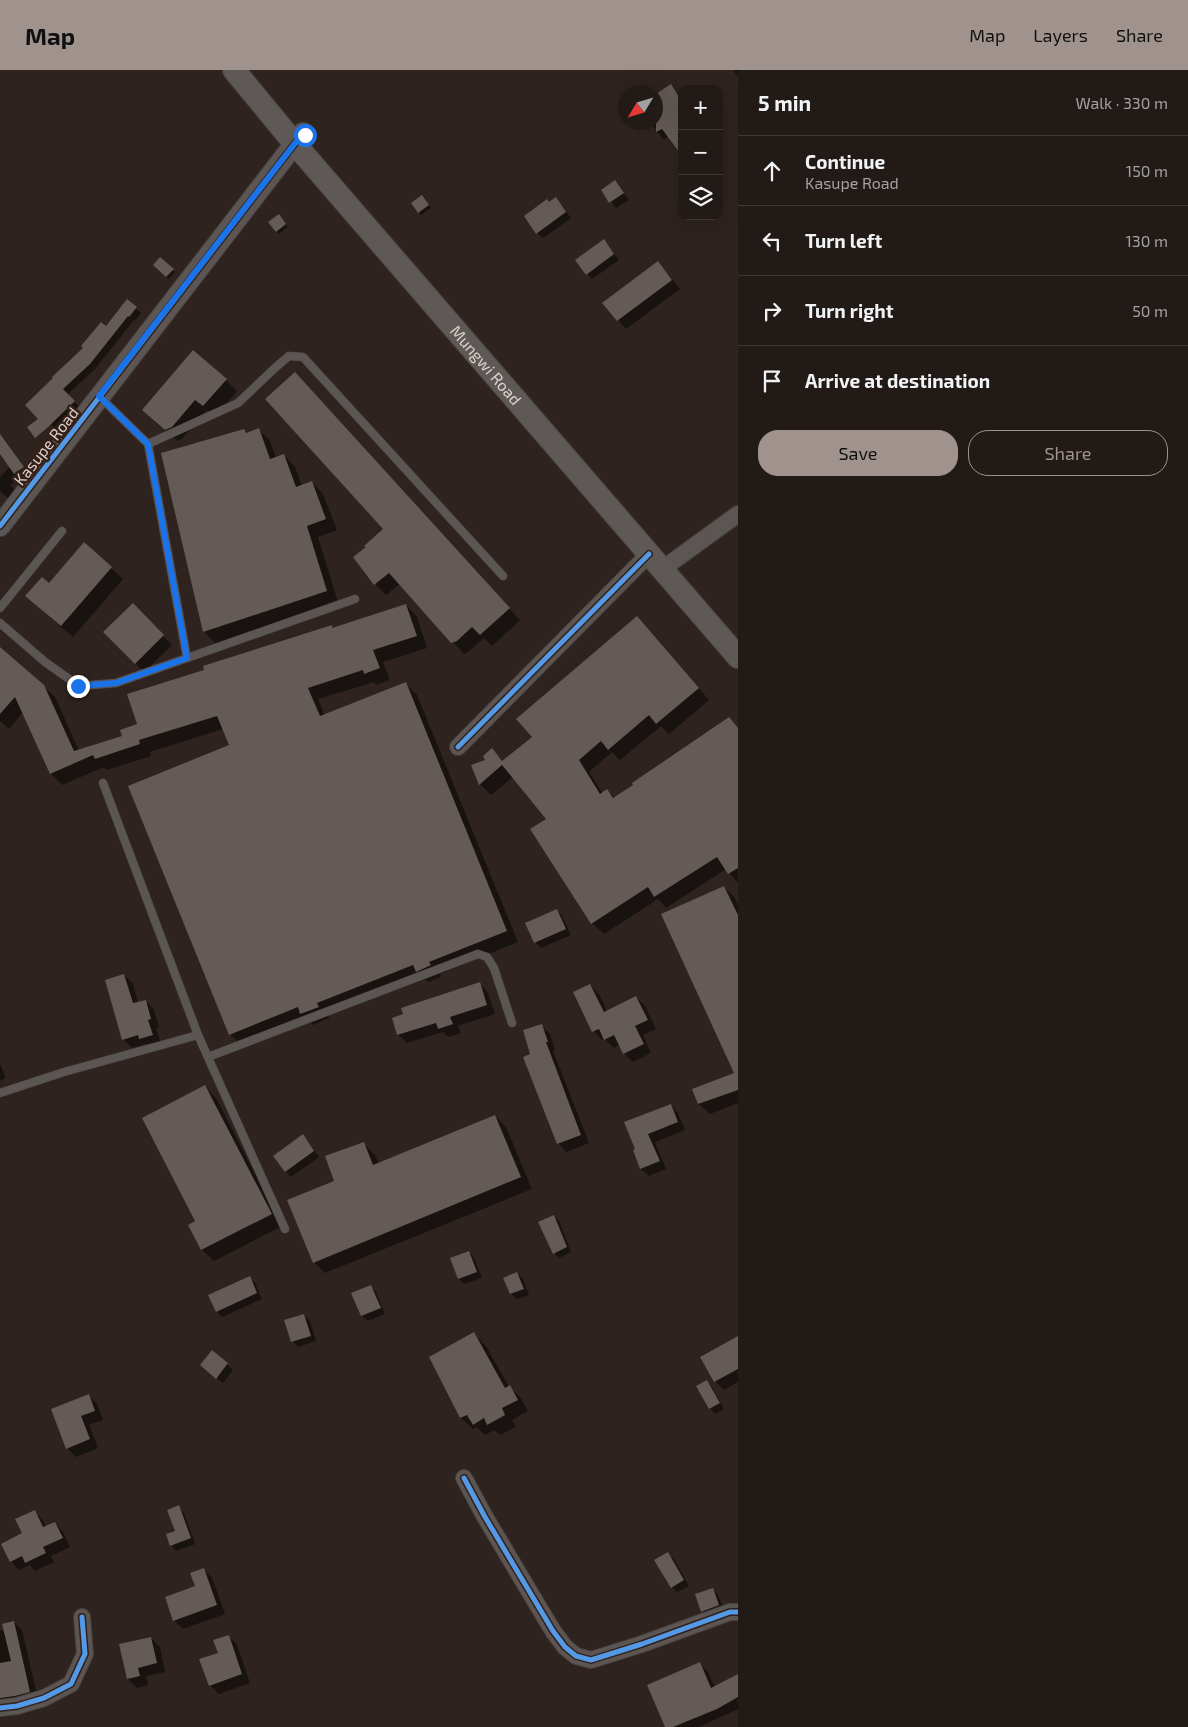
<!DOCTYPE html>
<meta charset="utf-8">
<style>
body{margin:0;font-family:"Exo 2",sans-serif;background:#2e2723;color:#f1f3f6}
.controls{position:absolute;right:15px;top:15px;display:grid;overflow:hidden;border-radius:10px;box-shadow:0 5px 20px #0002}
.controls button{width:45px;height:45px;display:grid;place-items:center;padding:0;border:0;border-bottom:1px solid #3f3835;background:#221a16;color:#f1f3f6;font:25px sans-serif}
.compass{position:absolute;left:618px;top:15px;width:45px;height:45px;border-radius:50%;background:#221a16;box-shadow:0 5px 20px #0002;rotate:232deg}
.stop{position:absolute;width:15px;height:15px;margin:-11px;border:4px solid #1a73e8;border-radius:50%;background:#fff}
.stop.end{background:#1a73e8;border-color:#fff;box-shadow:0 1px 5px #0008}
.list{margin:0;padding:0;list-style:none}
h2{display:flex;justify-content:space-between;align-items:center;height:65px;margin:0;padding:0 20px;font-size:21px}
h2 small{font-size:16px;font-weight:400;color:#a2a1a1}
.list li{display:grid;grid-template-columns:32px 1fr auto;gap:15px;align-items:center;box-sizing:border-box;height:70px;padding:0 20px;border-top:1px solid #3f3835}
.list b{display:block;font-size:19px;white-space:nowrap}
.list p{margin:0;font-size:16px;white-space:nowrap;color:#a2a1a1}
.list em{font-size:16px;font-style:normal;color:#a2a1a1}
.actions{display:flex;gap:10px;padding:15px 20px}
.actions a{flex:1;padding:11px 0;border:1px solid #a0938e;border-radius:20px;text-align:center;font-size:18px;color:#a0938e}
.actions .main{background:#a0938e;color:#111}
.icon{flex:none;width:28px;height:28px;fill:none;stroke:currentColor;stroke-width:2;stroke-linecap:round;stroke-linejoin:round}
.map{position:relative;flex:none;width:738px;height:1657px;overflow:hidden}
header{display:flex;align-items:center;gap:30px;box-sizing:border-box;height:70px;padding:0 25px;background:#a0938e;color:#111}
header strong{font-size:24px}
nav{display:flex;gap:28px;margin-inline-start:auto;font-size:18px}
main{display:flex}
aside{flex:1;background:#221a16}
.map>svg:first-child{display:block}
.shadow{fill:#0007}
.building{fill:#645a56}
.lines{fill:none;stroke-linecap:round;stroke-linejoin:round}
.service-casing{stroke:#48403b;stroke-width:9}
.minor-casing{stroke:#48403b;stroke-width:18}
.tertiary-casing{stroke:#48403b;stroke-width:22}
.secondary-casing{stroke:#48403b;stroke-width:24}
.service{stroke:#5b5554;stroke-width:8}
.minor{stroke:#5b5554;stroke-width:16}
.tertiary{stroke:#5b5554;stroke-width:20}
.secondary{stroke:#5e5957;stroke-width:22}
.cycleway-casing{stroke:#342018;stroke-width:8}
.cycleway{stroke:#5399e6;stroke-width:5}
.route{stroke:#1a73e8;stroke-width:6}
.labels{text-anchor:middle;stroke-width:5;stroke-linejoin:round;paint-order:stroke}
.street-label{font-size:16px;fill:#ded0cb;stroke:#342018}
</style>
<header>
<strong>Map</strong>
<nav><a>Map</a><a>Layers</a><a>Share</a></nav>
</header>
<main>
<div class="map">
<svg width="738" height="1657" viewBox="0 0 738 1657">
<rect width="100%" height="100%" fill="#2e231e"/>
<g class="shadow">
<path d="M 733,0 L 738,0 L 738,7 Z"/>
<path d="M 671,16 L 682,29 L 682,84 L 669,66 L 664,69 L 657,62 L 651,52 L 656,52 L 656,25 Z"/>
<path d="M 615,112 L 629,130 L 616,138 L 602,121 Z"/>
<path d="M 424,129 L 431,138 L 421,145 L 412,134 Z"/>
<path d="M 556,129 L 571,148 L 543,168 L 537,163 L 550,133 Z"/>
<path d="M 281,148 L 288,157 L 279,164 L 276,161 Z"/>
<path d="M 609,177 L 619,190 L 592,209 L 587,204 Z"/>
<path d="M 160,188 L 175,202 L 169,209 L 154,195 Z"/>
<path d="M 658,192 L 680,219 L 626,259 L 604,233 Z"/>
<path d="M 127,231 L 141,243 L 135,251 L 134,250 L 95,299 L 67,325 L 79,337 L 56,359 L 51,354 L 55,308 L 106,258 Z"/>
<path d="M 226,310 L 237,321 L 215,347 L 207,340 L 183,368 L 178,371 L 155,352 Z"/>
<path d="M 306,315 L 520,550 L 492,576 L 484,568 L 468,582 L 464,584 L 400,514 L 386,525 L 375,514 L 368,478 L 385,459 Z"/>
<path d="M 258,359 L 270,371 L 276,388 L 284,385 L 295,397 L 302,416 L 312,412 L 323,424 L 337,460 L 318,467 L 338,532 L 215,573 L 204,561 L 244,361 L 247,363 Z"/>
<path d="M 17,389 L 28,402 L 10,415 L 15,420 L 8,428 L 0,421 L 0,407 Z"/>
<path d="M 84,474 L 123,509 L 73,567 L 38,537 L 49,514 Z"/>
<path d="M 133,535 L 172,575 L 144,602 L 105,562 Z"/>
<path d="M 406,535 L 417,547 L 427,578 L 383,592 L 390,610 L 376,615 L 374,612 L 318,629 L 325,646 L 405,613 L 417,625 L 518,872 L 440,904 L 441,907 L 428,912 L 422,907 L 328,945 L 329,948 L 313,955 L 307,949 L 242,976 L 230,964 L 231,676 L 223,659 L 150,682 L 151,686 L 107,700 L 104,697 L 62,715 L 51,704 L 23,642 L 9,659 L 0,651 L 0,578 L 55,627 L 79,681 L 124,667 L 206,601 L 331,557 L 333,559 Z"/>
<path d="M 637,548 L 709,630 L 669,664 L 661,656 L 620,690 L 612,682 L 589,702 L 603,724 L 607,721 L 615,728 L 738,659 L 738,813 L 726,799 L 666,838 L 658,829 L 604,864 L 592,853 L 548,749 L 513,707 L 491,725 L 480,714 L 492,680 L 504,692 L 534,668 Z"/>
<path d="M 724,817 L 735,828 L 738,835 L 738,1033 L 710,1044 L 699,1034 L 694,1019 L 736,1004 Z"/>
<path d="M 557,840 L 562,846 L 571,865 L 541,878 L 535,872 Z"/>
<path d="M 124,905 L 133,914 L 138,933 L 146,931 L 154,940 L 159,957 L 156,958 L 161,974 L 149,977 L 145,974 L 132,978 L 123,969 Z"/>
<path d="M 480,914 L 488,923 L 495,944 L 458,956 L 461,963 L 448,967 L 443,962 L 407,973 L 398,964 Z"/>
<path d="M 590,915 L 599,924 L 607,941 L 636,927 L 645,936 L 656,959 L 643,965 L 651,983 L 633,992 L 624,983 L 620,975 L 614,978 L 605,969 L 602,970 L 594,961 Z"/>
<path d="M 542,956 L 550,964 L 555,980 L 553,981 L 589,1073 L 566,1082 L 558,1073 L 532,985 Z"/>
<path d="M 0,994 L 6,1008 L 0,1011 Z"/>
<path d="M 205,1017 L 216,1028 L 282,1156 L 214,1191 L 202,1180 L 189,1155 L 197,1151 Z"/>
<path d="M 671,1035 L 678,1043 L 685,1060 L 655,1072 L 666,1099 L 649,1106 L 641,1099 L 634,1081 L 637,1080 L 626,1053 Z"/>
<path d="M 495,1046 L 506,1057 L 532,1119 L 325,1203 L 314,1192 L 336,1111 L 364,1074 L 375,1085 L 379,1094 Z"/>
<path d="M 302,1066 L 319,1087 L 291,1107 L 286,1101 Z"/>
<path d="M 554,1146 L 559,1151 L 571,1182 L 559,1188 L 554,1183 Z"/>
<path d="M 469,1182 L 474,1188 L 482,1208 L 464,1214 L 459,1209 Z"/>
<path d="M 517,1204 L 523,1209 L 529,1225 L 517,1229 L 511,1224 L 505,1208 Z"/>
<path d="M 249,1207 L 255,1213 L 262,1229 L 222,1247 L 217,1242 L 209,1225 Z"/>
<path d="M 370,1216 L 376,1222 L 385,1244 L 368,1251 L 362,1246 Z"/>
<path d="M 304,1245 L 310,1251 L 316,1271 L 298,1277 L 292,1271 Z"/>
<path d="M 474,1264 L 486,1276 L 509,1317 L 521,1328 L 528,1341 L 512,1350 L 516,1357 L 500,1365 L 494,1360 L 485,1365 L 477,1357 L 473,1359 L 461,1348 L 430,1288 Z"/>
<path d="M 738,1268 L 738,1312 L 724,1320 L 715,1311 L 702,1288 Z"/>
<path d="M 212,1282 L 233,1300 L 223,1313 L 207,1300 Z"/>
<path d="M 706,1312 L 712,1317 L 724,1339 L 715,1344 L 710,1338 Z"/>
<path d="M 88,1325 L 97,1334 L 103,1350 L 89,1355 L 98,1378 L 76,1387 L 67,1378 Z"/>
<path d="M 178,1437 L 184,1443 L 195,1474 L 176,1481 L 171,1475 L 176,1462 Z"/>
<path d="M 34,1441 L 43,1450 L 46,1457 L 54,1453 L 63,1462 L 70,1477 L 51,1486 L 54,1492 L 35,1501 L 30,1495 L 19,1500 L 11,1491 Z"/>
<path d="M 668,1484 L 674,1489 L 689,1516 L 677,1522 L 672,1517 Z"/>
<path d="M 203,1499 L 212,1508 L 225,1544 L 183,1559 L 174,1550 L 197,1517 Z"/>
<path d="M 712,1519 L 718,1525 L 724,1541 L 708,1547 L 702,1541 Z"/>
<path d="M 14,1552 L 22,1560 L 38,1629 L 0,1632 L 0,1561 L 5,1560 Z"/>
<path d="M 228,1566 L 237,1575 L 250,1613 L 219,1624 L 210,1615 L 219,1584 Z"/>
<path d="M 151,1568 L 160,1577 L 165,1602 L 146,1606 L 148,1615 L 137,1618 L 128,1609 L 121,1575 Z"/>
<path d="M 700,1594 L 708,1602 L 715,1618 L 738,1605 L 738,1639 L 699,1657 L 666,1657 Z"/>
</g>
<g class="building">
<path d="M 671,14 L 682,32 L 682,86 L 662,59 L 656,62 L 656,24 Z"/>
<path d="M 615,110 L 624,123 L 609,133 L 601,120 Z"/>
<path d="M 422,125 L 429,135 L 418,143 L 411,133 Z"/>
<path d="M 556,127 L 566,142 L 536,164 L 524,146 L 547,129 L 549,132 Z"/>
<path d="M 279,144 L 286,154 L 276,162 L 268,152 Z"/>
<path d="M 604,169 L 614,184 L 586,205 L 575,190 Z"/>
<path d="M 160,187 L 174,199 L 166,207 L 153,195 Z"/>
<path d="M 658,191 L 672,210 L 617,251 L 602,233 Z"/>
<path d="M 127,229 L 137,237 L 129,247 L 128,246 L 90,294 L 63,319 L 75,331 L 47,358 L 35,368 L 27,357 L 38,349 L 25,335 L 53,308 L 52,307 L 83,278 L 81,276 L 101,252 L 106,256 Z"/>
<path d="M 193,280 L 227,309 L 203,336 L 195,330 L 172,357 L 165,360 L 142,340 Z"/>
<path d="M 295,302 L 510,538 L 480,565 L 472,557 L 457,571 L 451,573 L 389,503 L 374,515 L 353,487 L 366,477 L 364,476 L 383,459 L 265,329 Z"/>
<path d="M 259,358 L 270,389 L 284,384 L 296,417 L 312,411 L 326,449 L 307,456 L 327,521 L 203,562 L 161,383 L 244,359 L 246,363 Z"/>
<path d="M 0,364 L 24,397 L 14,404 L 0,384 Z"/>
<path d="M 84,472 L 112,497 L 61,556 L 25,526 L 42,507 L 49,513 Z"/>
<path d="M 133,533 L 164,565 L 135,594 L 103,562 Z"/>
<path d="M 406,534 L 417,566 L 373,580 L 380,598 L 364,604 L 363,600 L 308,618 L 320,646 L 406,612 L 507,861 L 429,892 L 431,895 L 416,902 L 413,895 L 317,933 L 319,937 L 300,944 L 298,937 L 229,965 L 128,716 L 229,675 L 217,646 L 139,670 L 140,674 L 95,689 L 93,685 L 50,704 L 15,627 L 0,644 L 0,577 L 44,615 L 74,681 L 122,666 L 120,660 L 137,654 L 127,624 L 204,600 L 203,596 L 332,555 L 332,558 Z"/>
<path d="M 637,546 L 699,618 L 656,654 L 649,645 L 608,680 L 601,671 L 579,690 L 600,724 L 607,719 L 613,728 L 633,715 L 632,713 L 729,647 L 738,658 L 738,798 L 728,804 L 717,787 L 654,827 L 648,817 L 591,854 L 530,759 L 546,749 L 502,695 L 479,715 L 471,695 L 485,690 L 483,686 L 492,678 L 502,691 L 532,667 L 516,649 Z"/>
<path d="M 724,816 L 738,845 L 738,1020 L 698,1034 L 692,1019 L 734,1003 L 661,844 Z"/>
<path d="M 557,839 L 566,859 L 534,873 L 525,853 Z"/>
<path d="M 124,904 L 133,933 L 146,930 L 151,949 L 148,950 L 153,965 L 139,969 L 138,965 L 122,970 L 105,910 Z"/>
<path d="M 480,912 L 487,935 L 450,947 L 453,954 L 438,959 L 436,953 L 397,965 L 392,948 L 403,944 L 401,938 Z"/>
<path d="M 590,914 L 604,942 L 636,926 L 648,950 L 635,956 L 644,974 L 623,984 L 614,965 L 604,970 L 599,959 L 592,962 L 573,922 Z"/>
<path d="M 542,954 L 548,972 L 546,972 L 581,1065 L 557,1074 L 523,987 L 530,984 L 523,960 Z"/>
<path d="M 205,1015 L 272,1144 L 201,1180 L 188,1155 L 195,1151 L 142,1048 Z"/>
<path d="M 671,1034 L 678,1052 L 648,1064 L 660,1091 L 640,1099 L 633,1080 L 635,1079 L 624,1052 Z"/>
<path d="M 495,1045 L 521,1107 L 313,1193 L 287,1130 L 334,1111 L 325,1086 L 364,1072 L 373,1095 Z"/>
<path d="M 303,1064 L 314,1081 L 285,1102 L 273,1086 Z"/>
<path d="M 554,1145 L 567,1177 L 553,1184 L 538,1152 Z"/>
<path d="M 469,1181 L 477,1202 L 458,1209 L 450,1188 Z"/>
<path d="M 517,1202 L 524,1219 L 510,1224 L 503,1208 Z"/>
<path d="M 250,1206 L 257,1223 L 216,1242 L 208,1225 Z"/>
<path d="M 371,1215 L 381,1238 L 361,1246 L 351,1223 Z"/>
<path d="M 304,1244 L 311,1266 L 291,1272 L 284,1250 Z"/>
<path d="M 474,1262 L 505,1318 L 510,1315 L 518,1330 L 502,1338 L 505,1345 L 487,1355 L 484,1348 L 473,1355 L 467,1345 L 460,1348 L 429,1287 Z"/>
<path d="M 738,1266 L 738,1299 L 714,1312 L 700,1287 Z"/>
<path d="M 212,1280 L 228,1293 L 216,1309 L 200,1295 Z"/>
<path d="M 707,1310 L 720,1333 L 709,1339 L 696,1316 Z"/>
<path d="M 89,1324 L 95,1341 L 81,1346 L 90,1369 L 66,1379 L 51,1339 Z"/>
<path d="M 179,1435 L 191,1468 L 170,1476 L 166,1464 L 175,1461 L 167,1440 Z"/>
<path d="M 35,1440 L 43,1457 L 55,1452 L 63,1468 L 43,1477 L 46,1483 L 25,1493 L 22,1486 L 10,1492 L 1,1474 L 22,1463 L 15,1449 Z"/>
<path d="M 668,1482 L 684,1510 L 671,1518 L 654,1490 Z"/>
<path d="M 204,1498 L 217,1535 L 173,1551 L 165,1527 L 195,1516 L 190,1503 Z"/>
<path d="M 713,1518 L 719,1535 L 701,1542 L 695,1524 Z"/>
<path d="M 14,1551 L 30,1622 L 15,1626 L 0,1628 L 0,1593 L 11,1591 L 2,1554 Z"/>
<path d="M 229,1565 L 242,1604 L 209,1616 L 199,1589 L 218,1583 L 213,1570 Z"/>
<path d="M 151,1567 L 157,1593 L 138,1598 L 140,1606 L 127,1609 L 119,1574 Z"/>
<path d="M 700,1592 L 711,1618 L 738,1604 L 738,1627 L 717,1639 L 673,1657 L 665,1657 L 647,1615 Z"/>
</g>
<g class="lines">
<g class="service-casing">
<g id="service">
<path d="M 101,328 L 148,374 L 187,588"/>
<path d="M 148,374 L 238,333 L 276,297 L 289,286 L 303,287 L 503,506"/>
<path d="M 0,538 L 62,461"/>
<path d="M 0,553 L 45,592 L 79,616 L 116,613 L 355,529"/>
<path d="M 103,713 L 198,965 L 285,1159"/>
<path d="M 208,987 L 478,884 L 487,887 L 494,898 L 512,953"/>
<path d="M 0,1023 L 64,1002 L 198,965"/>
</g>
</g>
<g class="minor-casing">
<g id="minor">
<path d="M 672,492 L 738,444"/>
<path d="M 458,677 L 649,484"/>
<path d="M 464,1408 L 485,1447 L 553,1561 L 565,1577 L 576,1586 L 591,1590 L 642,1574 L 730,1542 L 738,1542"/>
<path d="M 0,1638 L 17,1636 L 44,1628 L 71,1614 L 85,1584 L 82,1547"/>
</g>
</g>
<g class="tertiary-casing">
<path id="tertiary" d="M 0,456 L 303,63"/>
</g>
<g class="secondary-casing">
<g id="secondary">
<path id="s1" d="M 234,0 L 295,74 L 738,587"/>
</g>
</g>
<use href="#service" class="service"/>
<use href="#minor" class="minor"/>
<use href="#tertiary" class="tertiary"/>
<use href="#secondary" class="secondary"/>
<g class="cycleway-casing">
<g id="cycleway">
<path d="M 0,456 L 303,63"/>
<path d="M 458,677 L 649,484"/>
<path d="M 464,1408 L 485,1447 L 553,1561 L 565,1577 L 576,1586 L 591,1590 L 642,1574 L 730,1542 L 738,1542"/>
<path d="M 0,1638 L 17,1636 L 44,1628 L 71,1614 L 85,1584 L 82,1547"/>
</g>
</g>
<use href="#cycleway" class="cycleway"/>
</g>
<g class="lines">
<path class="route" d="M 78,616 L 116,613 L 187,588 L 148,374 L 99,326 L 303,63 L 305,65"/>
</g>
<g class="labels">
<g class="street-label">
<text dy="6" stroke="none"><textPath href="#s1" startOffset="388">Mungwi Road</textPath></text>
<text transform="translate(46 376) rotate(-52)" y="6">Kasupe Road</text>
</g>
</g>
</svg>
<div class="controls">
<button>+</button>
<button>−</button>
<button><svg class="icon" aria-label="layers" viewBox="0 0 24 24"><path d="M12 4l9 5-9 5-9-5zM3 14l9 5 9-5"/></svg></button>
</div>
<svg class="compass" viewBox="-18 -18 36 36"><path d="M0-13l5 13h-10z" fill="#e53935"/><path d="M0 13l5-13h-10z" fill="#a2a1a1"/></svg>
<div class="stop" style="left:305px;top:65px"></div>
<div class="stop end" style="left:78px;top:616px"></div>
</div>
<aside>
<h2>5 min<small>Walk · 330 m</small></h2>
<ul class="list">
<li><svg class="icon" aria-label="ahead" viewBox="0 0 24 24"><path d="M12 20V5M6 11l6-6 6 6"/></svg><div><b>Continue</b><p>Kasupe Road</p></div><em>150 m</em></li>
<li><svg class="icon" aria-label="left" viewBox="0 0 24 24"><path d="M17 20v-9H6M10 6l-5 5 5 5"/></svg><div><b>Turn left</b></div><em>130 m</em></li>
<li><svg class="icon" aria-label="right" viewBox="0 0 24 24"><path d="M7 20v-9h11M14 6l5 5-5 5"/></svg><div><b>Turn right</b></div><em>50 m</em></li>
<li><svg class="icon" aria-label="arrive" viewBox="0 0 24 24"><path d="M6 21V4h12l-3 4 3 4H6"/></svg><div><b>Arrive at destination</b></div></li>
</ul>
<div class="actions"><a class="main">Save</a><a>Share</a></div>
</aside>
</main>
